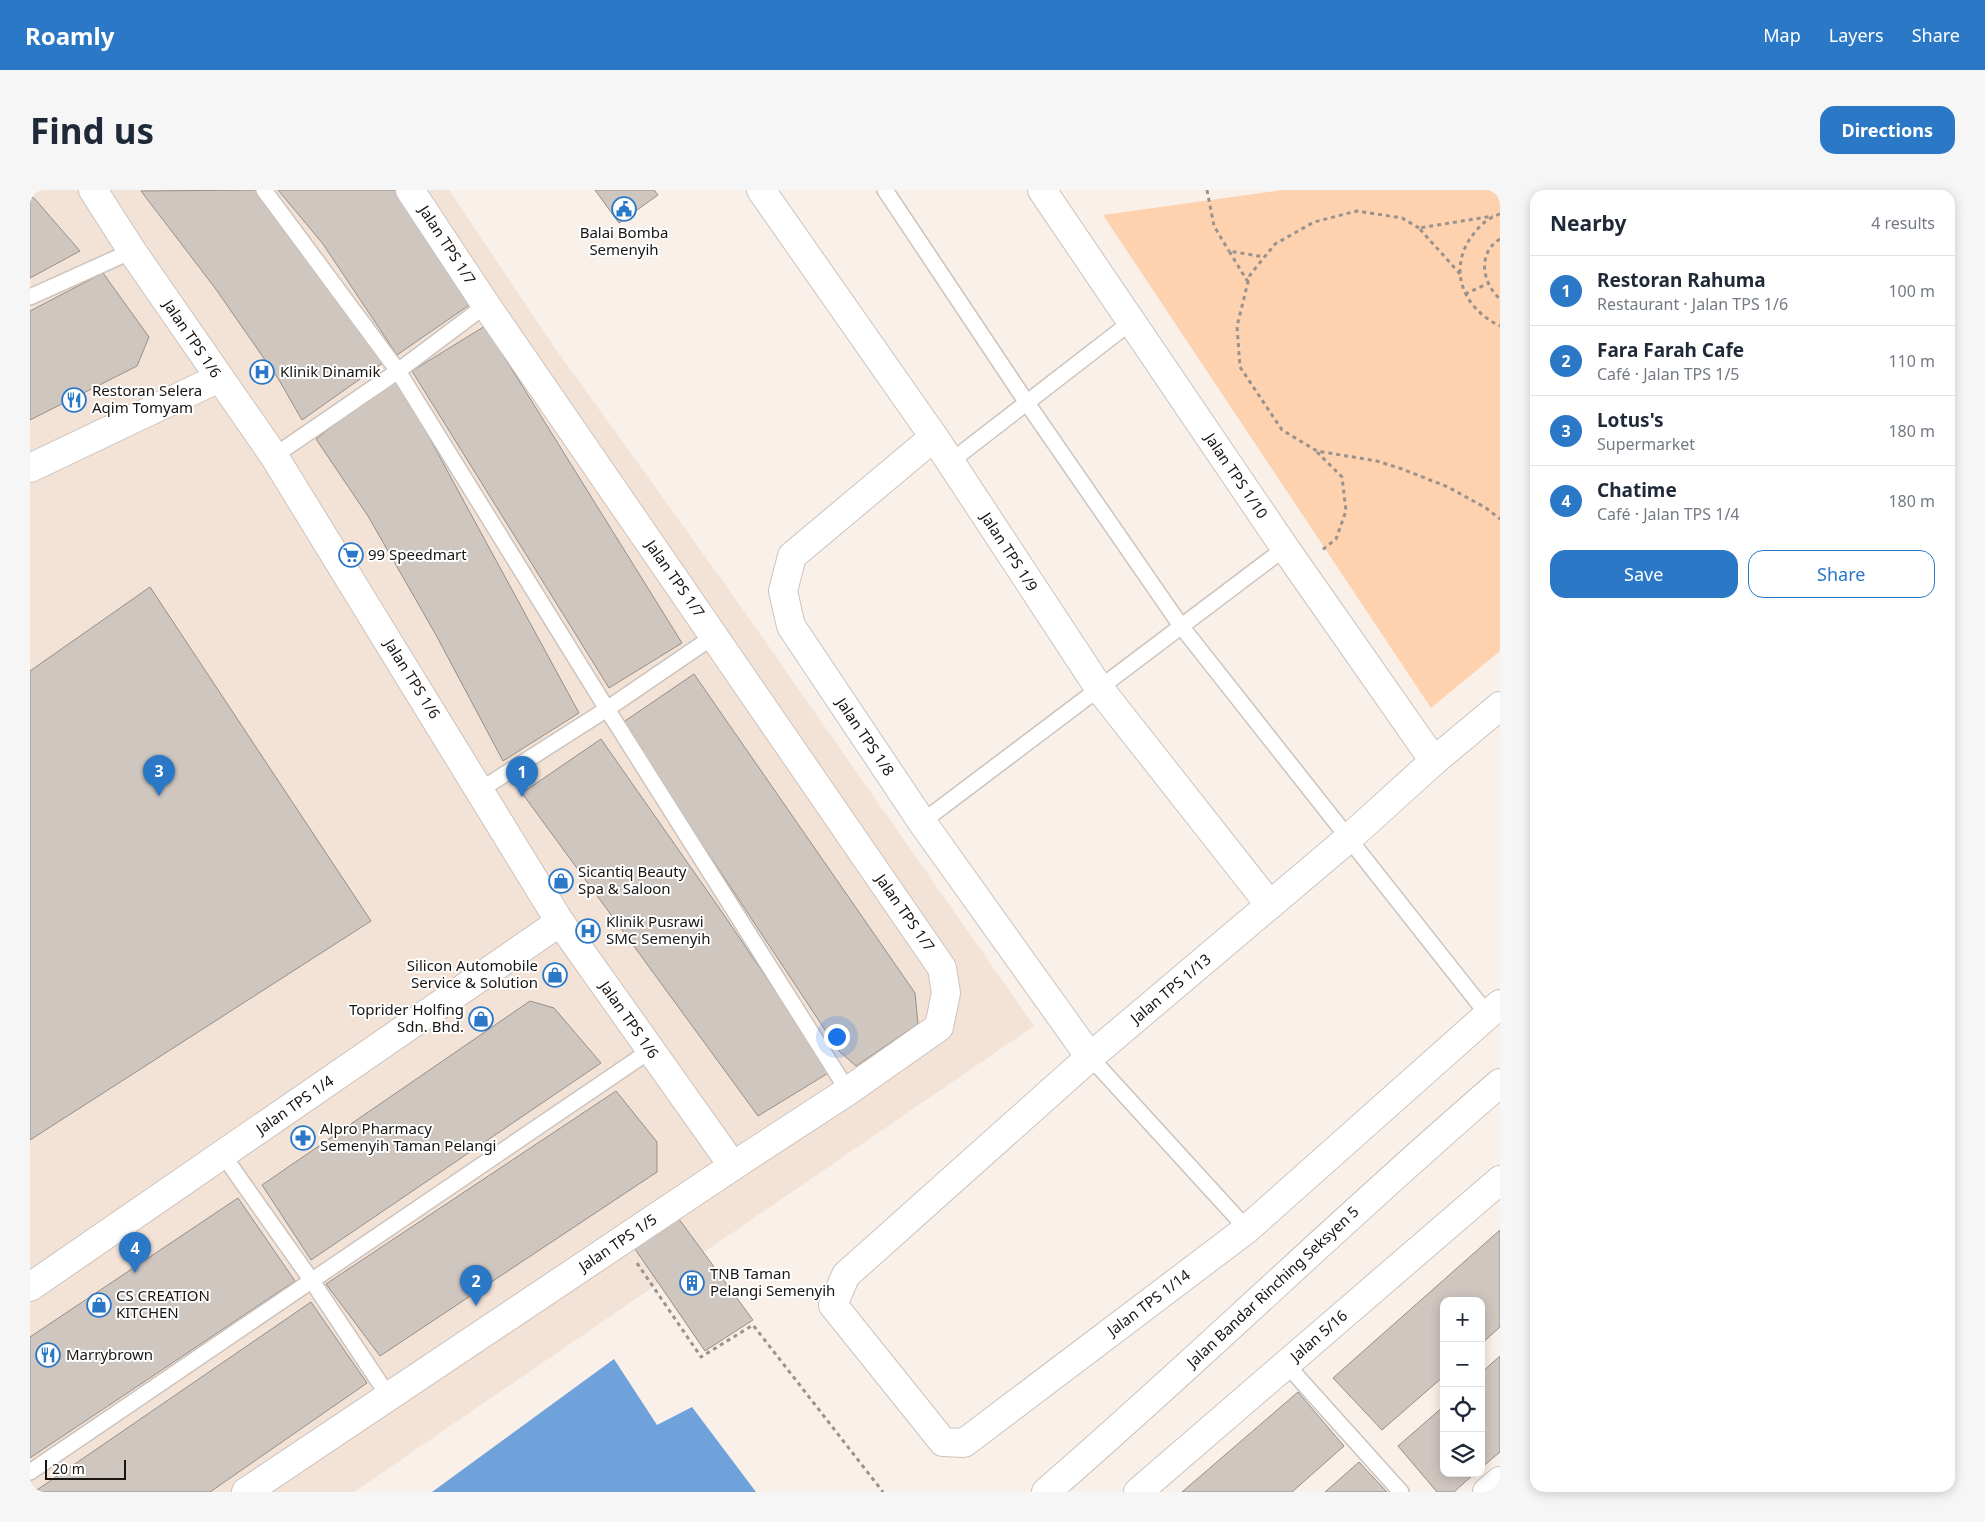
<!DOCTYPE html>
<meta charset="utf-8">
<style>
body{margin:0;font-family:"Noto Sans",sans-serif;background:#f6f6f7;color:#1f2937}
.controls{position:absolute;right:15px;bottom:15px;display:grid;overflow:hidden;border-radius:10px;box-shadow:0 2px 12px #0003}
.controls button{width:45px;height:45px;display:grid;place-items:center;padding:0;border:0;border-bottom:1px solid #e0e1e3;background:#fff;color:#1f2937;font:25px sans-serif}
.scale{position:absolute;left:15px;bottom:12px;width:81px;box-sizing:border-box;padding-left:5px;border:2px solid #181512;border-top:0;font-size:14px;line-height:18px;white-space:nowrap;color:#181512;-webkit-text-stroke:4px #fff;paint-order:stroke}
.you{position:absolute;left:806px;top:846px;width:18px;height:18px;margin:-12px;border:4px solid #fff;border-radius:50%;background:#1a73e8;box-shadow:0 0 0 8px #1a73e833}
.badge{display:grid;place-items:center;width:32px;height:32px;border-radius:50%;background:#2b78c7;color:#fff;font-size:16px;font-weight:700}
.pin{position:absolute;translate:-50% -41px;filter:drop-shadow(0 1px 2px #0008)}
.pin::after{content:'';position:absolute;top:26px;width:18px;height:15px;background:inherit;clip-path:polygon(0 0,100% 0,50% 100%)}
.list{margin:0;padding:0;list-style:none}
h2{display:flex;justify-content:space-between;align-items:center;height:65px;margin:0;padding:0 20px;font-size:21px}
h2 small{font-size:16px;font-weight:400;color:#747a83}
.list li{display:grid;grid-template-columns:32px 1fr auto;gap:15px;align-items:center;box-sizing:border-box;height:70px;padding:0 20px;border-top:1px solid #e0e1e3}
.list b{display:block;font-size:19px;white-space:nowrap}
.list p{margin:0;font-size:16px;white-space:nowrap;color:#747a83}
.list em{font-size:16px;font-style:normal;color:#747a83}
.actions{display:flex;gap:10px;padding:15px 20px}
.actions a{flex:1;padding:11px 0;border:1px solid #2b78c7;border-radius:15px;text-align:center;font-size:18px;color:#2b78c7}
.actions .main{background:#2b78c7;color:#fff}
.icon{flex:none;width:28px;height:28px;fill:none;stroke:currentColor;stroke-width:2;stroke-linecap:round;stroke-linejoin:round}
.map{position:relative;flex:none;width:1470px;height:1302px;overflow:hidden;border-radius:15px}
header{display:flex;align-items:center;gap:30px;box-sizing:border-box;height:70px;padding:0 25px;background:#2b78c7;color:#fff}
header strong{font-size:24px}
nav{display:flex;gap:28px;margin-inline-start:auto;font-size:18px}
.intro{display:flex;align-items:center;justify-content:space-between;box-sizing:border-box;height:120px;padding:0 30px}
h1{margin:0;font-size:35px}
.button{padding:12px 22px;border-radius:15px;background:#2b78c7;color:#fff;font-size:18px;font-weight:700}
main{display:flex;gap:30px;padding:0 30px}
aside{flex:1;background:#fff;border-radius:15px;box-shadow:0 2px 12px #0003}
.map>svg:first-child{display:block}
.built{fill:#f3e3d7}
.green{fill:#fed1af}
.water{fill:#6fa1db}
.building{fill:#cfc6c0;stroke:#968e88}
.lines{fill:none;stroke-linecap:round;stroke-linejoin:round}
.service-casing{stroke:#cdc3bd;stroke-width:18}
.minor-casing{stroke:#cdc3bd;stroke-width:30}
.path{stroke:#99928d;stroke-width:3;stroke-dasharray:4 4;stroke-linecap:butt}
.service{stroke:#fff;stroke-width:15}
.minor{stroke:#fff;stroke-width:28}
.labels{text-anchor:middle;stroke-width:4;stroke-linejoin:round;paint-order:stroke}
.poi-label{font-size:15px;fill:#181512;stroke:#fff;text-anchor:start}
.street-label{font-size:15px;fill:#181512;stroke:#fff}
</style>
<header>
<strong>Roamly</strong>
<nav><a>Map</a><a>Layers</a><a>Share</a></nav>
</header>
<div class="intro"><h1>Find us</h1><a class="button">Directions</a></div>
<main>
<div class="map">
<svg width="1470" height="1302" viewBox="0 0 1470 1302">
<rect width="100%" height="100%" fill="#f9f0e9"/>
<path class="built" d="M 0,0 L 419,0 L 525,158 L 700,401 L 1004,836 L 324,1302 L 0,1302 Z"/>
<path class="green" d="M 1253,0 L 1470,0 L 1470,461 L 1401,518 L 1073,25 Z"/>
<path class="water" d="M 584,1169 L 627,1235 L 662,1217 L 726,1302 L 402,1302 Z"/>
<g class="building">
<path d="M 226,0 L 291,82 L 354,172 L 272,230 L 249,190 L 185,98 L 111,1 Z"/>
<path d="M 248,0 L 365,0 L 445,111 L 367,165 L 293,54 Z"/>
<path d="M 565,0 L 624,0 L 628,5 L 589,33 Z"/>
<path d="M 0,7 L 4,8 L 50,61 L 0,88 Z"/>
<path d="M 73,83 L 119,147 L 107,176 L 0,230 L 0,121 Z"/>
<path d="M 455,136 L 652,453 L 579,498 L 382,181 Z"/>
<path d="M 363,189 L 387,225 L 549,523 L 473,571 L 406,445 L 338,326 L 286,249 Z"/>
<path d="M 120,397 L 341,731 L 0,950 L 0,481 Z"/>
<path d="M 664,484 L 885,803 L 888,834 L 826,876 L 809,861 L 592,533 Z"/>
<path d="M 571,549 L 692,722 L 800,882 L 728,926 L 492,603 Z"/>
<path d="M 500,811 L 524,818 L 571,873 L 281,1070 L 232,995 Z"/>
<path d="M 586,901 L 627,952 L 627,982 L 350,1166 L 296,1094 Z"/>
<path d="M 208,1008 L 265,1091 L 0,1268 L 0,1147 Z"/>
<path d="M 646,1025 L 723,1130 L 675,1161 L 603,1056 Z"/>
<path d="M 1470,1040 L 1470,1137 L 1451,1154 L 1451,1111 L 1414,1111 L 1414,1186 L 1352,1240 L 1303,1188 Z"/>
<path d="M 281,1112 L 337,1193 L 180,1302 L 4,1302 Z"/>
<path d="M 1470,1166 L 1470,1262 L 1451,1278 L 1451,1183 Z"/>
<path d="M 1268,1202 L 1314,1256 L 1262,1302 L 1152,1302 Z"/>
<path d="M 1414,1216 L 1414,1283 L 1445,1283 L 1424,1302 L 1407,1302 L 1368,1256 Z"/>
<path d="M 1329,1272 L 1357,1302 L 1295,1302 Z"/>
</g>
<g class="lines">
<g class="service-casing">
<g id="service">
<path d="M 234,0 L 368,181 L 577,519 L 818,901"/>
<path d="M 855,0 L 997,213 L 1151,436 L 1458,825"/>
<path d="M 0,107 L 102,61"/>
<path d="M 244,266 L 368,181 L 456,115"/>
<path d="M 920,272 L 1101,132"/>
<path d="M 450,600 L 577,519 L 684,446"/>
<path d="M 892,632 L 1255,358"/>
<path d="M 1060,867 L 1217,1039"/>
<path d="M 193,965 L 282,1091 L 359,1207"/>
<path d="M 1256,1174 L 1371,1302"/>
<path d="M 0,1282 L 621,860"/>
</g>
</g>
<g class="minor-casing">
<g id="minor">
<path d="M 63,0 L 102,61 L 244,266 L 530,732 L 703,976"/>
<path d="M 731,0 L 904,247 L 1069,498 L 1240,715"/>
<path d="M 1012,0 L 1255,358 L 1404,571"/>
<path d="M 904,247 L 762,366 L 753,401 L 761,436 L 892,632 L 1060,867"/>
<path d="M 0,278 L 189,188"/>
<path d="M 1470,516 L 1404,571 L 1319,648 L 1060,867 L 816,1085 L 803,1115 L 913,1252 L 934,1253 L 1217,1039 L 1470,814"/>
<path d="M 0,1097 L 530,732"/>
<path d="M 216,1302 L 703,976 L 818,901 L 909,837 L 916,803 L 912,778 L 456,115 L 380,0"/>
<path d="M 1016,1302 C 1170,1169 1315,1026 1470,893"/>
<path d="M 1108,1302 L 1470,990"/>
<path d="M 1457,1302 L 1470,1291"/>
</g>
</g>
<g class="path">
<path d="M 1177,0 L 1184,36 L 1199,61"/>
<path d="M 1470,24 C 1460,27 1451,34 1445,42 C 1416,77 1432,118 1470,136"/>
<path d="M 1389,38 L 1372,28 L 1327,21 L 1284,32 L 1245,54 L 1220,85 L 1218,92 L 1207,136 L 1210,177 L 1252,240 L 1287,261 L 1347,271 L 1372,279 L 1418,297 L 1456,318 L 1470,329"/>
<path d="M 1470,49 C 1447,63 1452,93 1470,109"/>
<path d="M 1430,84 L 1389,38 L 1463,26"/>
<path d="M 1218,92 L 1199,61 L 1234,67"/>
<path d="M 1435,104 L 1457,94"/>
<path d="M 1287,262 L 1312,287 L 1316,321 L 1306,349 L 1291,361"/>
<path d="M 607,1073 L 671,1167 L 723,1135 L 853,1302"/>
</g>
<use href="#service" class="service"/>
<use href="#minor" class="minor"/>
</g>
<defs>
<g id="civic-ring" transform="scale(1.25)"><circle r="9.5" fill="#fff" stroke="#2b78c7" stroke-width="1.5"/><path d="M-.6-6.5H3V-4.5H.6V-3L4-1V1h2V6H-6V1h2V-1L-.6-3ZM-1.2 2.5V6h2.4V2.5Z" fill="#2b78c7"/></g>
<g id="hospital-ring" transform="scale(1.25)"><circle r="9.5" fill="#fff" stroke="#2b78c7" stroke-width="1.5"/><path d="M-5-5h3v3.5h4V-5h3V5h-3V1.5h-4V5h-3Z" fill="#2b78c7"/></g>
<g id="restaurant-ring" transform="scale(1.25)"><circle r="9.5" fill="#fff" stroke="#2b78c7" stroke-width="1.5"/><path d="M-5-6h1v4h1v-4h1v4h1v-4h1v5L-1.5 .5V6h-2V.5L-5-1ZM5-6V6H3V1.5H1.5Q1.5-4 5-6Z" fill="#2b78c7"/></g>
<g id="supermarket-ring" transform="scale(1.25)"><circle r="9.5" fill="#fff" stroke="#2b78c7" stroke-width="1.5"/><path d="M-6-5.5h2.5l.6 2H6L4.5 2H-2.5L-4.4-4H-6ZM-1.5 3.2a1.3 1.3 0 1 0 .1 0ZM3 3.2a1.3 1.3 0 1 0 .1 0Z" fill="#2b78c7"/></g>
<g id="shop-ring" transform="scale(1.25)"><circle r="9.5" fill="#fff" stroke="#2b78c7" stroke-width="1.5"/><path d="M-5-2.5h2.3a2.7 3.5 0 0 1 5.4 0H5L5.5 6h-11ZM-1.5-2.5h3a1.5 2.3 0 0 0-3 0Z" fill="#2b78c7"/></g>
<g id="pharmacy-ring" transform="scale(1.25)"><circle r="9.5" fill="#fff" stroke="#2b78c7" stroke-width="1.5"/><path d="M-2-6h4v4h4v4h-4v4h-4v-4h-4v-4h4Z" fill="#2b78c7"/></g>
<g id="building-ring" transform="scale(1.25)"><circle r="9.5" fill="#fff" stroke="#2b78c7" stroke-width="1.5"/><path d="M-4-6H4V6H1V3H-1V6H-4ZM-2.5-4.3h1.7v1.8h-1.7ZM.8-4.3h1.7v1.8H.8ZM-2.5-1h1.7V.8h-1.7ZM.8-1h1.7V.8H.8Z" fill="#2b78c7"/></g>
</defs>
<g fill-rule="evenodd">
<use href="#civic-ring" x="594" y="19"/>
<use href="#hospital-ring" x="232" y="182"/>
<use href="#restaurant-ring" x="44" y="210"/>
<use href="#supermarket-ring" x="321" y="365"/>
<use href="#shop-ring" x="531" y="691"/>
<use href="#hospital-ring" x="558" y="741"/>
<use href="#shop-ring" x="525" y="785"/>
<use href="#shop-ring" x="451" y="829"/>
<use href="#pharmacy-ring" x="273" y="948"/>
<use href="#building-ring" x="662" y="1093"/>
<use href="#shop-ring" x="69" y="1115"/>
<use href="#restaurant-ring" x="18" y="1165"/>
</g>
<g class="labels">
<g class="poi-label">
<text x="594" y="48" text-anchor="middle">Balai Bomba<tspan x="594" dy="17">Semenyih</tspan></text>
<text x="250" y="187">Klinik Dinamik</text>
<text x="62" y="206">Restoran Selera<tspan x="62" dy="17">Aqim Tomyam</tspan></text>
<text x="338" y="370">99 Speedmart</text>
<text x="548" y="687">Sicantiq Beauty<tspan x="548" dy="17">Spa &amp; Saloon</tspan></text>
<text x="576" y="737">Klinik Pusrawi<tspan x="576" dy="17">SMC Semenyih</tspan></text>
<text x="508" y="781" text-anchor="end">Silicon Automobile<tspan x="508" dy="17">Service &amp; Solution</tspan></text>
<text x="434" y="825" text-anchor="end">Toprider Holfing<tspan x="434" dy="17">Sdn. Bhd.</tspan></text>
<text x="290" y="944">Alpro Pharmacy<tspan x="290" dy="17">Semenyih Taman Pelangi</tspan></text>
<text x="680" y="1089">TNB Taman<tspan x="680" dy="17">Pelangi Semenyih</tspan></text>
<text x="86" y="1111">CS CREATION<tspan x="86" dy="17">KITCHEN</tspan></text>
<text x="36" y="1170">Marrybrown</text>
</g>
<g class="street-label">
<text transform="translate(417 55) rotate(57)" y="5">Jalan TPS 1/7</text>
<text transform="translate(162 149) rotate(56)" y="5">Jalan TPS 1/6</text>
<text transform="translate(1206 286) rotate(56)" y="5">Jalan TPS 1/10</text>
<text transform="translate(979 362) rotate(57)" y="5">Jalan TPS 1/9</text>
<text transform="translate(645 389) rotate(55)" y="5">Jalan TPS 1/7</text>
<text transform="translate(382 489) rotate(58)" y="5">Jalan TPS 1/6</text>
<text transform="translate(835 547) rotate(56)" y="5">Jalan TPS 1/8</text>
<text transform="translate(875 723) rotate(55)" y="5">Jalan TPS 1/7</text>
<text transform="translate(1141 799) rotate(-40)" y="5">Jalan TPS 1/13</text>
<text transform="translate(599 830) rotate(55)" y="5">Jalan TPS 1/6</text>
<text transform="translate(265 915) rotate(-35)" y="5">Jalan TPS 1/4</text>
<text transform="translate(588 1053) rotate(-34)" y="5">Jalan TPS 1/5</text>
<text transform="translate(1243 1097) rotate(-43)" y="5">Jalan Bandar Rinching Seksyen 5</text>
<text transform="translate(1119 1113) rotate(-37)" y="5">Jalan TPS 1/14</text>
<text transform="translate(1289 1146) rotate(-41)" y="5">Jalan 5/16</text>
</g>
</g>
</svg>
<div class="controls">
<button>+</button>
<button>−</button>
<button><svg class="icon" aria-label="locate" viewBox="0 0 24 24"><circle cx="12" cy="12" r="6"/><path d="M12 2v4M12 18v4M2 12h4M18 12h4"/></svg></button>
<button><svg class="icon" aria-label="layers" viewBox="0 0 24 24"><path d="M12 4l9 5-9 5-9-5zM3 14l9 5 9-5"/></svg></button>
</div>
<div class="scale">20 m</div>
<div class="you"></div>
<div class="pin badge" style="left:492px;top:607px">1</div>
<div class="pin badge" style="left:446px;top:1116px">2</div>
<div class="pin badge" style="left:129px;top:606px">3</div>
<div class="pin badge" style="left:105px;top:1083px">4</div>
</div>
<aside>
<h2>Nearby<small>4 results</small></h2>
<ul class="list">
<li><span class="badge">1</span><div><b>Restoran Rahuma</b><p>Restaurant · Jalan TPS 1/6</p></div><em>100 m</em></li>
<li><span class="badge">2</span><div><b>Fara Farah Cafe</b><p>Café · Jalan TPS 1/5</p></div><em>110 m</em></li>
<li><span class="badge">3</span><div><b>Lotus's</b><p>Supermarket</p></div><em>180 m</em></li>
<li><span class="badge">4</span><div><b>Chatime</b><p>Café · Jalan TPS 1/4</p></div><em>180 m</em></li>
</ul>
<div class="actions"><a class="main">Save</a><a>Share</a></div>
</aside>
</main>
